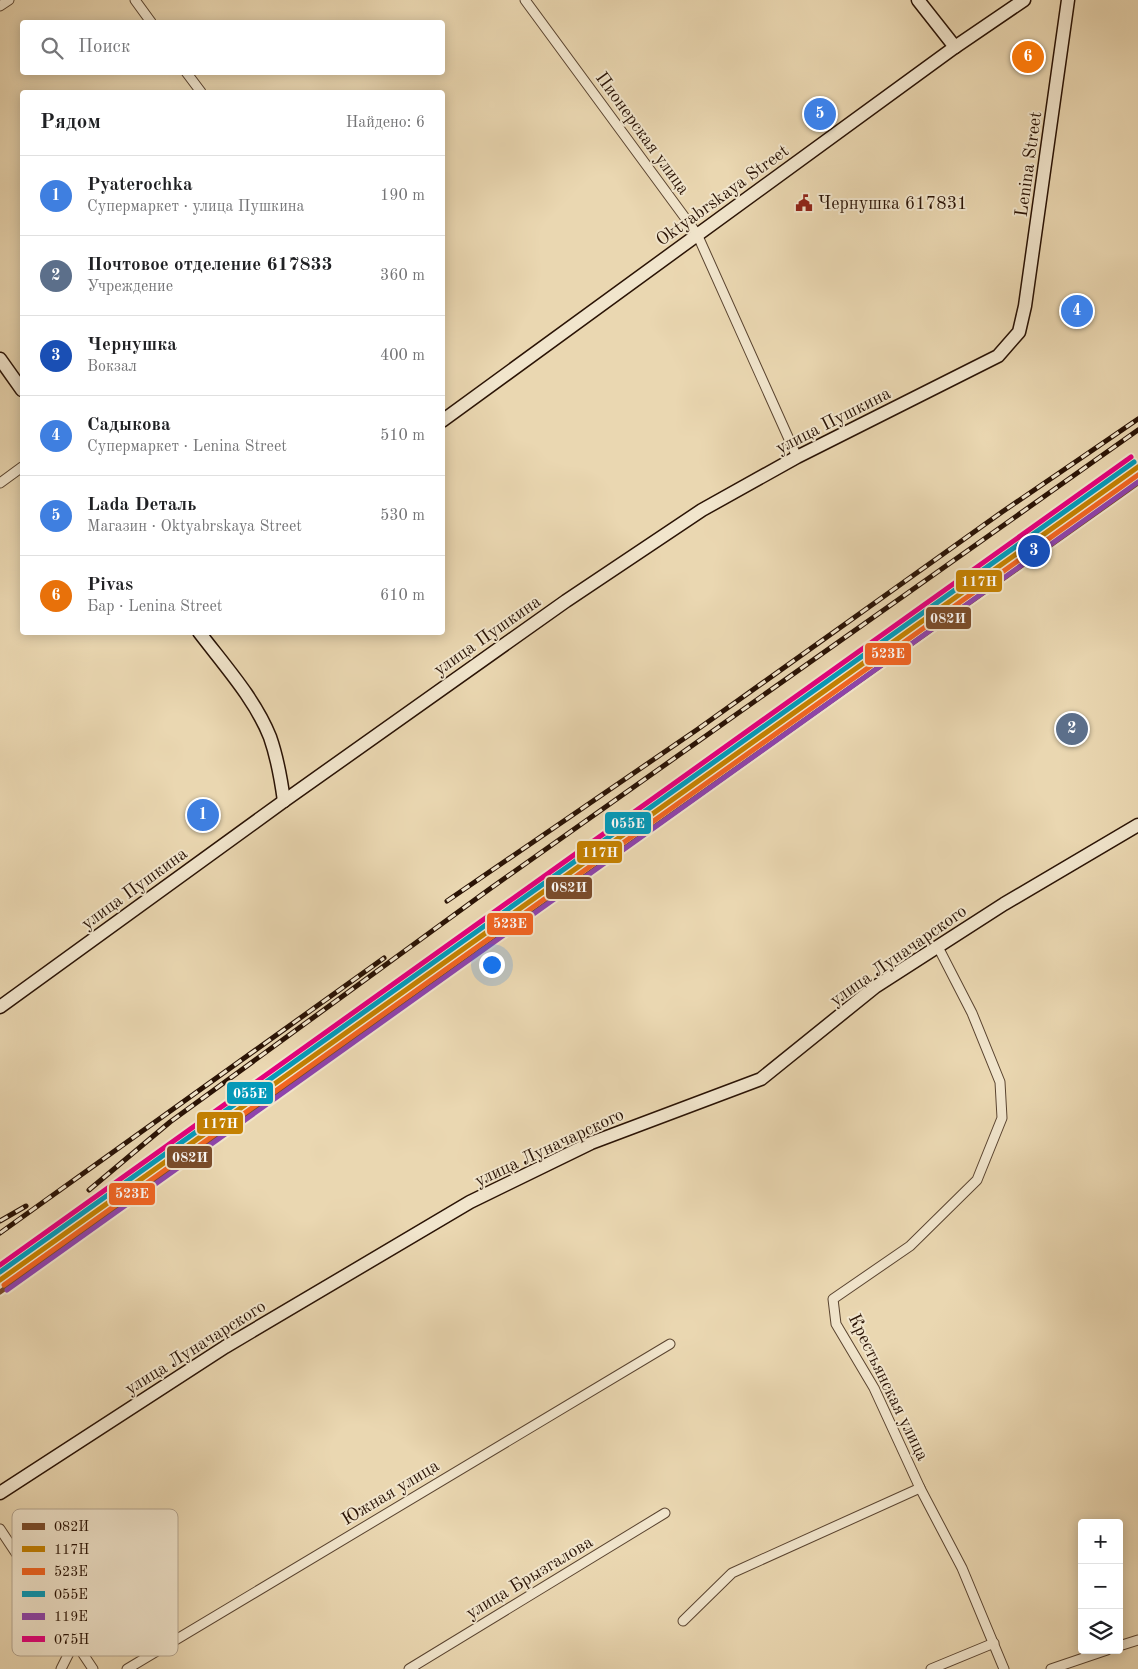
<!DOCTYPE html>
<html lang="ru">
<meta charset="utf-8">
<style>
body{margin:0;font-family:"Old Standard TT",serif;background:#f2f2f2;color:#202124}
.controls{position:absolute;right:15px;bottom:15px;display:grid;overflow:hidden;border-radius:5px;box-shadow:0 2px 12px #0003}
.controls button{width:45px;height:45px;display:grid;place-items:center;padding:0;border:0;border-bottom:1px solid #e0e0e0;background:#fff;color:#202124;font:25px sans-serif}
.you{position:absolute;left:491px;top:964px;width:18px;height:18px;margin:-12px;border:4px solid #fff;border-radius:50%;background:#1a73e8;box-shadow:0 0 0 8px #1a73e833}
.badge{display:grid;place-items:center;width:32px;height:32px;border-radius:50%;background:#0b8043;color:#fff;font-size:16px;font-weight:700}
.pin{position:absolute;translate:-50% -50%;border:2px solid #fff;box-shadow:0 1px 5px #0006}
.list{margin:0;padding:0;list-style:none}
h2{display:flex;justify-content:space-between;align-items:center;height:65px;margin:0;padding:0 20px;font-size:21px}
h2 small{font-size:16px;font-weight:400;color:#757577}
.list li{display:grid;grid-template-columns:32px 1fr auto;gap:15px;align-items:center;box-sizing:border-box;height:80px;padding:0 20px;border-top:1px solid #e0e0e0}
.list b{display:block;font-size:19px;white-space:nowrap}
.list p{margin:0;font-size:16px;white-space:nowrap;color:#757577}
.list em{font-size:16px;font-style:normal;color:#757577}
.icon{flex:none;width:28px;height:28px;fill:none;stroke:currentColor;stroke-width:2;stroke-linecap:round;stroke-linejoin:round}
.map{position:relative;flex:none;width:1138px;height:1669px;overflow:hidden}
.search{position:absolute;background:#fff;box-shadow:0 2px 12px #0003;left:20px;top:20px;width:425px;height:55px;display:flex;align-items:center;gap:12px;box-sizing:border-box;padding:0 18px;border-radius:5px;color:#757577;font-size:19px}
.panel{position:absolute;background:#fff;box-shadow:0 2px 12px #0003;left:20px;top:90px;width:425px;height:545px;border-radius:5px}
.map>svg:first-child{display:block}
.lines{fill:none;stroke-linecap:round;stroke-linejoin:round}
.street-casing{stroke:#5a4430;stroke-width:11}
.secondary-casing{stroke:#2a1305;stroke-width:15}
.street{stroke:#f1e5cc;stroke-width:9}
.secondary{stroke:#f1e5cc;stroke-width:12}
.rail-casing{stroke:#2a1305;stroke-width:5}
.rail{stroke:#f1e5cc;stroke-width:3;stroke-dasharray:9;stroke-linecap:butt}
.rail-1-casing{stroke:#f1e5cc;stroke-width:9}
.rail-2-casing{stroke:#f1e5cc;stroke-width:9}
.rail-3-casing{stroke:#f1e5cc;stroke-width:9}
.rail-4-casing{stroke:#f1e5cc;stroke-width:9}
.rail-5-casing{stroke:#f1e5cc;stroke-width:9}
.rail-6-casing{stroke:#f1e5cc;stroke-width:9}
.rail-1{stroke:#7a4b2a;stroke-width:5}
.rail-2{stroke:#c48101;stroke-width:5}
.rail-3{stroke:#f26522;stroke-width:5}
.rail-4{stroke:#049aba;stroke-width:5}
.rail-5{stroke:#8e44ad;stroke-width:5}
.rail-6{stroke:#e5007d;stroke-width:5}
.labels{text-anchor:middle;stroke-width:4;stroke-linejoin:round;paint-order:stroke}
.street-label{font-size:18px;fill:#2a1305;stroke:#f1e5cc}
.poi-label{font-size:18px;fill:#2a1305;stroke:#f1e5cc;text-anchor:start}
.key{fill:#f1e5cc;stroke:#b5a690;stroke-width:1}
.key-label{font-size:14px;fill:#2a1305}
.line-badge{stroke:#f1e5cc;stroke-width:2}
.badge-label{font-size:14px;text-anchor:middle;font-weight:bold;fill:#fff}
</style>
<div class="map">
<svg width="1138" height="1669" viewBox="0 0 1138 1669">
<rect width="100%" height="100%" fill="#ead7b1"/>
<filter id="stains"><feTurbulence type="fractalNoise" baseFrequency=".004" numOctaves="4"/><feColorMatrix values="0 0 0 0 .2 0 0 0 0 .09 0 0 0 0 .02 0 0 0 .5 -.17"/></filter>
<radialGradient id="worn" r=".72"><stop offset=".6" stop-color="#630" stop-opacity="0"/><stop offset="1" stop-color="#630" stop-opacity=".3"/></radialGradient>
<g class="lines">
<g class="street-casing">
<g id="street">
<path d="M 135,0 L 151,22"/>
<path d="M 525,0 L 697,234 L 797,457"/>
<path d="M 0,6 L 9,0"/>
<path d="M 186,72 L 201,92"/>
<path d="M 0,483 L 22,467"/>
<path d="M 938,947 L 972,1013 L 1000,1082 L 1002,1118 L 977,1180 L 910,1246 L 833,1299 L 836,1324 L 874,1388 L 920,1488 L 962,1568 L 1004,1669"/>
<path d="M 0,1529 L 93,1669"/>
<path d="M 683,1621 L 732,1573 L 920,1488"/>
<path d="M 1119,1646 L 1138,1640"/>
<path d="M 61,1669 L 75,1641"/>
<path d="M 127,1669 L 670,1344"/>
<path d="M 409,1669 L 665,1513"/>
<path d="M 931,1669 L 994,1643"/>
<path d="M 1051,1669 L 1107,1650"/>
</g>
</g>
<g class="secondary-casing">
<g id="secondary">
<path d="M 918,0 L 955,47"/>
<path d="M 0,359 L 22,390"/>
<path d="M 442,421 L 955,47 L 1024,0"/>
<path d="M 199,632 C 224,665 255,699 270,737 C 277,757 281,779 284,801"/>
<path d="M 0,1007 L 284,801 L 566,601 L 702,510 L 797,457 L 998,356 L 1019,332 L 1025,306 L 1068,0"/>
<path d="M 0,1493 L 225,1347 L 470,1202 L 591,1143 L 761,1079 L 875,987 L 1004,904 L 1138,825"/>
</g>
</g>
<use href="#street" class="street"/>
<use href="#secondary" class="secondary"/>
<g class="rail-casing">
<g id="rail">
<path d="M 447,901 L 698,729 L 1002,512 L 1138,419"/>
<path d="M 89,1190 L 170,1122 L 491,888 L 1138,430"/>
<path d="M 0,1221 L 26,1206"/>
<path d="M 0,1233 L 384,958"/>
</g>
</g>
<use href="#rail" class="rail"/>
<g class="rail-1-casing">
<path id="rail-1" d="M 0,1292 L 1138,483"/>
</g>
<g class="rail-2-casing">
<path id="rail-2" d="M 0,1280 L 1138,467"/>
</g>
<g class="rail-3-casing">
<path id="rail-3" d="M 4,1285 L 1138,475"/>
</g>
<g class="rail-4-casing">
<path id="rail-4" d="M 0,1272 L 1134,462"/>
</g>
<g class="rail-5-casing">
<path id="rail-5" d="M 7,1290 L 1138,482"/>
</g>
<g class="rail-6-casing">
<path id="rail-6" d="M 0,1265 L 1131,457"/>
</g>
<use href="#rail-1" class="rail-1"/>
<use href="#rail-2" class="rail-2"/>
<use href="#rail-3" class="rail-3"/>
<use href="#rail-4" class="rail-4"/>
<use href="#rail-5" class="rail-5"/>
<use href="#rail-6" class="rail-6"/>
</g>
<defs>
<g id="civic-bare" transform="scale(1.35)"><path d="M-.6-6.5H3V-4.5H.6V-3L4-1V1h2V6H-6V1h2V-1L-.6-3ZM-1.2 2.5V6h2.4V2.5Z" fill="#8f2418" stroke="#f1e5cc" stroke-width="2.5" paint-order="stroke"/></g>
</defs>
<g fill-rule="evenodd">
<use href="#civic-bare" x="804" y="203"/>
</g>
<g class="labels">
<g class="street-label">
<text transform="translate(643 133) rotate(54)" y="6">Пионерская улица</text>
<text transform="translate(1028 164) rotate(-82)" y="6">Lenina Street</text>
<text transform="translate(722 195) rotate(-36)" y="6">Oktyabrskaya Street</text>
<text transform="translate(833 420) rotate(-27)" y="6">улица Пушкина</text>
<text transform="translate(487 635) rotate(-35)" y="6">улица Пушкина</text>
<text transform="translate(134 888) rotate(-36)" y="6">улица Пушкина</text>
<text transform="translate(898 955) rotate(-35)" y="6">улица Луначарского</text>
<text transform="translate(549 1147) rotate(-25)" y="6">улица Луначарского</text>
<text transform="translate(195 1347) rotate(-32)" y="6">улица Луначарского</text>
<text transform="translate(889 1387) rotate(64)" y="6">Крестьянская улица</text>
<text transform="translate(390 1492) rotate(-31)" y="6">Южная улица</text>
<text transform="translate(529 1577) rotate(-31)" y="6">улица Брызгалова</text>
</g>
<g class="poi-label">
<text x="818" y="209">Чернушка 617831</text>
</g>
</g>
<rect x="12" y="1509" width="166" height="147" rx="8" class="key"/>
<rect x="22" y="1523" width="23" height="7" fill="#7a4b2a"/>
<rect x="22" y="1546" width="23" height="6" fill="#c48101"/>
<rect x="22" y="1568" width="23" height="7" fill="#f26522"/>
<rect x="22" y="1591" width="23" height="6" fill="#049aba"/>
<rect x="22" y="1613" width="23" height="7" fill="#8e44ad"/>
<rect x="22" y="1636" width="23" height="6" fill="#e5007d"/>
<g class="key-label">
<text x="54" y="1531">082И</text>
<text x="54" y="1554">117Н</text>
<text x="54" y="1576">523Е</text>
<text x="54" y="1599">055Е</text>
<text x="54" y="1621">119Е</text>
<text x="54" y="1644">075Н</text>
</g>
<g class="line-badge">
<rect x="955" y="569" width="48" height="24" rx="5" fill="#c48101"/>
<rect x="925" y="606" width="47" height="24" rx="5" fill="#7a4b2a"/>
<rect x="864" y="642" width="48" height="24" rx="5" fill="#f26522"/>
<rect x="604" y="811" width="48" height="24" rx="5" fill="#049aba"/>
<rect x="576" y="840" width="47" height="24" rx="5" fill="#c48101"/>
<rect x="545" y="876" width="48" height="24" rx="5" fill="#7a4b2a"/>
<rect x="486" y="912" width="48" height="24" rx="5" fill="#f26522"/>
<rect x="226" y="1081" width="48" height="24" rx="5" fill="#049aba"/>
<rect x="196" y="1111" width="48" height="24" rx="5" fill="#c48101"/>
<rect x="166" y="1145" width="47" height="24" rx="5" fill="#7a4b2a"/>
<rect x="108" y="1182" width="48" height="24" rx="5" fill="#f26522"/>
</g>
<g class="badge-label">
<text x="979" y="586">117Н</text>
<text x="948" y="623">082И</text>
<text x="888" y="658">523Е</text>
<text x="628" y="828">055Е</text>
<text x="600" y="857">117Н</text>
<text x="569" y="892">082И</text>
<text x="510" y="928">523Е</text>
<text x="250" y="1098">055Е</text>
<text x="220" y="1128">117Н</text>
<text x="190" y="1162">082И</text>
<text x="132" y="1198">523Е</text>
</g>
<rect width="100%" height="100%" filter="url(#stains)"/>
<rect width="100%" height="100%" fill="url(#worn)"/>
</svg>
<div class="controls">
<button>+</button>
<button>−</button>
<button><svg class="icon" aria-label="layers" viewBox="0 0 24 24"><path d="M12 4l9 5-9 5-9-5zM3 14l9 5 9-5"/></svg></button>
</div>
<div class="you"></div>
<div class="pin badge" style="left:203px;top:815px;background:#3f7fe0">1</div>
<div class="pin badge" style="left:1072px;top:729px;background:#5c6f8a">2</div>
<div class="pin badge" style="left:1034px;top:551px;background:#1a4fb4">3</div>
<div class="pin badge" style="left:1077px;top:311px;background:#3f7fe0">4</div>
<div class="pin badge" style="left:820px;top:114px;background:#3f7fe0">5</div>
<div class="pin badge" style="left:1028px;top:57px;background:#e8710a">6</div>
<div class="search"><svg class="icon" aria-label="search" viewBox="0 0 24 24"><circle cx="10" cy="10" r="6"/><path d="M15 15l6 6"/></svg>Поиск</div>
<section class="panel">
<h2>Рядом<small>Найдено: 6</small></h2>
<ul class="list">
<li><span class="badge" style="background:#3f7fe0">1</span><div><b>Pyaterochka</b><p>Супермаркет · улица Пушкина</p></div><em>190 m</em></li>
<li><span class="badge" style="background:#5c6f8a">2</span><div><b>Почтовое отделение 617833</b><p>Учреждение</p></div><em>360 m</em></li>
<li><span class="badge" style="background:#1a4fb4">3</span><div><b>Чернушка</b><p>Вокзал</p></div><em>400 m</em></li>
<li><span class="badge" style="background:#3f7fe0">4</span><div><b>Садыкова</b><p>Супермаркет · Lenina Street</p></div><em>510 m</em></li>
<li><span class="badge" style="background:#3f7fe0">5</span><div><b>Lada Dеталь</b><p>Магазин · Oktyabrskaya Street</p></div><em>530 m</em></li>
<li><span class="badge" style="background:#e8710a">6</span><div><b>Pivas</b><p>Бар · Lenina Street</p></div><em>610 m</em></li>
</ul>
</section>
</div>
